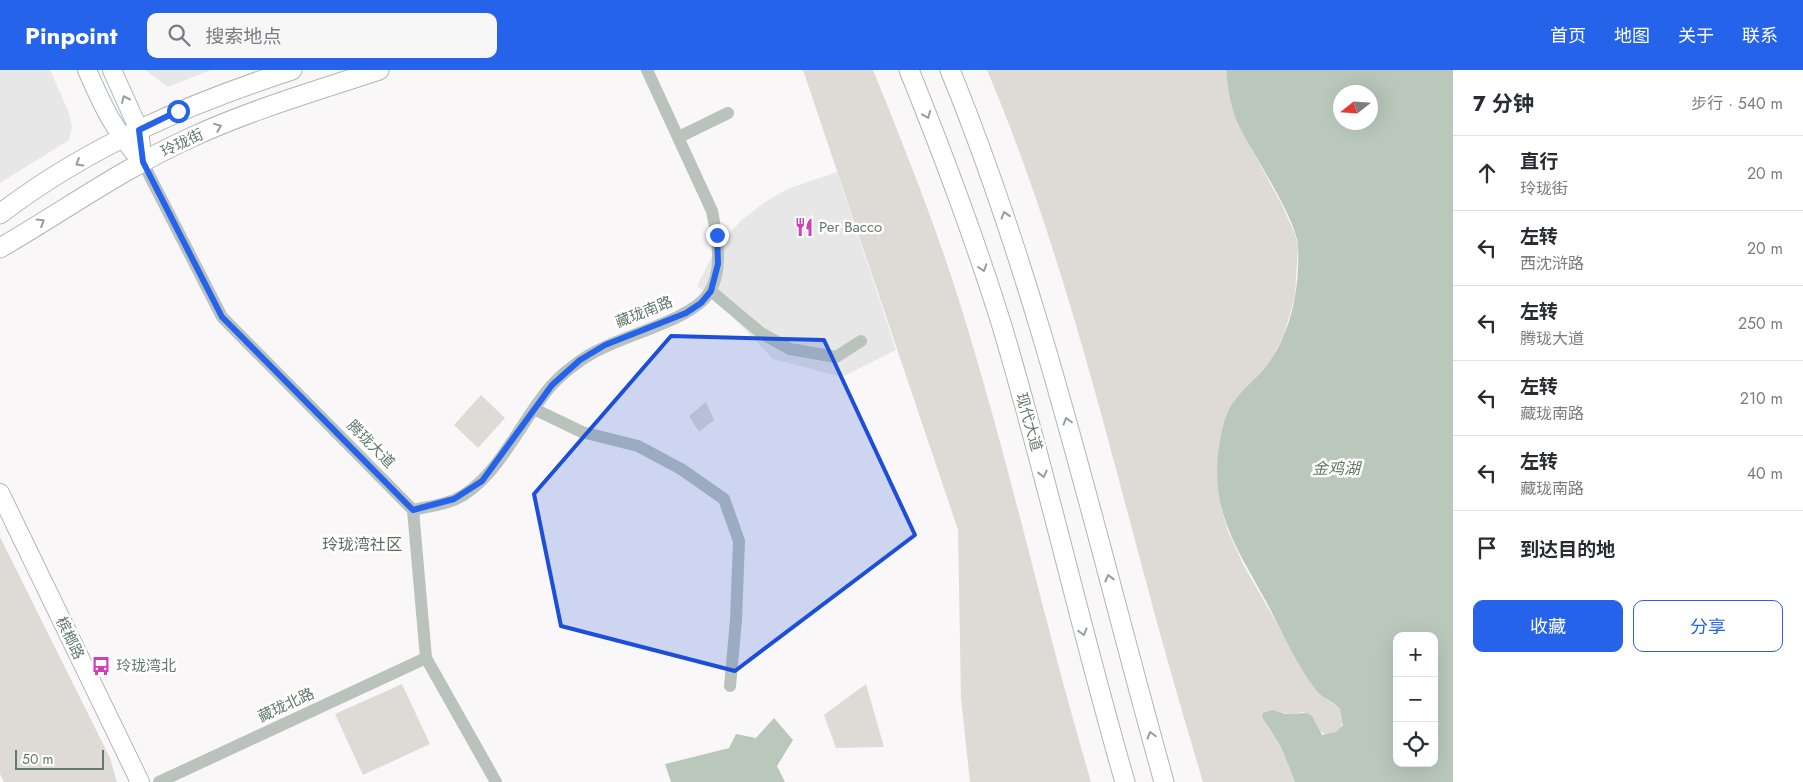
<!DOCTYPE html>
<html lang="zh">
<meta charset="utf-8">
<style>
body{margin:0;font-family:Jost,"Noto Sans SC",sans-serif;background:#f7f7f7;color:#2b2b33}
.controls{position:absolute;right:15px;bottom:15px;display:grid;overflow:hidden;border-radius:10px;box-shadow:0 5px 20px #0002}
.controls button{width:45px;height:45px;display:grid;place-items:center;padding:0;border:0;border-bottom:1px solid #e1e1e2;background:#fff;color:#2b2b33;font:25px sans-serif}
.compass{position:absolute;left:1333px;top:15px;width:45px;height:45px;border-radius:50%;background:#fff;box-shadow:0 5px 20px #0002;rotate:253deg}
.scale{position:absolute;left:15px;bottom:12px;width:89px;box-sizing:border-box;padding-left:5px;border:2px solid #62796b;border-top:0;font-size:14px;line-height:18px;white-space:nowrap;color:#62796b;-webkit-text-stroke:4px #fff;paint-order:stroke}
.stop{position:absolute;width:15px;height:15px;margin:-11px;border:4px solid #2563eb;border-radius:50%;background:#fff}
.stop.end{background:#2563eb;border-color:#fff;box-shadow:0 1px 5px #0008}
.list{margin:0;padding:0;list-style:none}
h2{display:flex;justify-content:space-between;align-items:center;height:65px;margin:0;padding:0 20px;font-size:21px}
h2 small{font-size:16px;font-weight:400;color:#7c7c81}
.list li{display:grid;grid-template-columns:32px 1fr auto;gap:15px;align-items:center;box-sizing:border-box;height:75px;padding:0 20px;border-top:1px solid #e1e1e2}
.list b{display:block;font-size:19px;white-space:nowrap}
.list p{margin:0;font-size:16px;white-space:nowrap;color:#7c7c81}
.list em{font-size:16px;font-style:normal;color:#7c7c81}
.actions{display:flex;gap:10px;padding:15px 20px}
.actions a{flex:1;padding:11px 0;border:1px solid #2563eb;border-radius:10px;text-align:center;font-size:18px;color:#2563eb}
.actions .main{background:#2563eb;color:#fff}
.icon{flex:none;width:28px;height:28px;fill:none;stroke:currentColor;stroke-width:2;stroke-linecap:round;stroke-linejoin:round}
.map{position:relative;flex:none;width:1453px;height:712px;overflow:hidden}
header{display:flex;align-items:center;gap:30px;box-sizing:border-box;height:70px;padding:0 25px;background:#2563eb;color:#fff}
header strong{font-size:24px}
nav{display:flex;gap:28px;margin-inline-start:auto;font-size:18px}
.search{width:350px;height:45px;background:#f7f7f7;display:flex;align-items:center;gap:12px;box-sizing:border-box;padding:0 18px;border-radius:10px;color:#7c7c81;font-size:19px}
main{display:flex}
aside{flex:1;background:#fff}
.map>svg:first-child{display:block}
.built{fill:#e7e7e7}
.green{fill:#dedbd7}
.water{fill:#bac8bc;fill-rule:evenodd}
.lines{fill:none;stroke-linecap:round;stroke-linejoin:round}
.secondary-casing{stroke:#afb9b3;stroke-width:20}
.primary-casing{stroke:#aeb8b2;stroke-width:21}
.minor{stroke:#bac2bd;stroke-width:12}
.secondary{stroke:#fff;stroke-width:18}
.primary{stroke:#fff;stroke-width:19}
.oneway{stroke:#91a197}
.route{stroke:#2563eb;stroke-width:6}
.marked{fill:#1d4ed8;fill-opacity:0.2;stroke:#1d4ed8;stroke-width:4;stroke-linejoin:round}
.labels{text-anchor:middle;stroke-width:5;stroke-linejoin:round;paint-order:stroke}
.street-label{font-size:15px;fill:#62796b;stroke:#fff}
.poi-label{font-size:15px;fill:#62796b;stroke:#fff;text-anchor:start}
.water-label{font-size:16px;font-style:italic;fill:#627966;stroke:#fff}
.neighbourhood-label{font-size:16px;fill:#596b60;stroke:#fff}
</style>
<header>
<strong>Pinpoint</strong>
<div class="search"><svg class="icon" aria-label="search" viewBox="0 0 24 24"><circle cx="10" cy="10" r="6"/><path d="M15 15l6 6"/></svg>搜索地点</div>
<nav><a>首页</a><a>地图</a><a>关于</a><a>联系</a></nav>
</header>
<main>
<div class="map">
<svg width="1453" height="712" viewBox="0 0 1453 712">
<rect width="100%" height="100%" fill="#f9f7f8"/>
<g class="built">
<path d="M 0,0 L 50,0 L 69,43 L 72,57 L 69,70 L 0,113 Z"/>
<path d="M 145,0 L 211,0 L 168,17 Z"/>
<path d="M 837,102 L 896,280 L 842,307 L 773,289 L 726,240 L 697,216 L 718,174 L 743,149 L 768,130 L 790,118 Z"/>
</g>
<g class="green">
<path d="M 803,0 L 873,0 C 908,86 943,174 969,263 C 1014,412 1047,563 1091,712 L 970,712 L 961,628 L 958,460 Z"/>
<path d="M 987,0 L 1226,0 L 1230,26 L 1240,58 L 1282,135 L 1295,164 L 1298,177 L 1295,226 L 1284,265 L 1269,293 L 1234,331 L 1218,408 L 1222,440 L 1227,459 L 1244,496 L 1301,596 L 1319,623 L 1340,639 L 1343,652 L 1340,660 C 1321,672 1315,656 1304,642 L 1290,644 L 1275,641 L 1267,656 L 1281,677 L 1295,712 L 1203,712 C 1184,648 1165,584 1148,519 C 1101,344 1058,168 987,0 Z"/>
<path d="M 481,325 L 505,348 L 478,378 L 454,355 Z"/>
<path d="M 706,332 L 714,350 L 699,362 L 689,346 Z"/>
<path d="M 0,467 L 110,688 L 117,712 L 4,712 L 0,704 Z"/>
<path d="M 402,614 L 430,674 L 363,705 L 335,644 Z"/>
<path d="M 866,614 L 884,677 L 836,678 L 824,645 Z"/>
</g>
<g class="water">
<path d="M 1226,0 L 1453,0 L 1453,712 L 1295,712 L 1281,677 L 1262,647 L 1263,643 L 1273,640 L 1286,644 L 1307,643 L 1312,646 L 1322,665 L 1336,662 L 1343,655 L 1340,639 C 1333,631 1322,628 1316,620 C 1297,595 1283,564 1268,535 C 1239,481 1209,442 1219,377 C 1221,364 1224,349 1230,337 C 1240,321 1256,309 1267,295 C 1292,262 1300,216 1298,176 C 1296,148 1254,86 1240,58 C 1231,40 1228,20 1226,0 ZM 1340,22 L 1370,22 L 1370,52 L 1340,52 ZM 1397,566 L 1434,566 L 1434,693 L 1397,693 Z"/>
<path d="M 774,648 L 793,670 L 777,696 L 785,712 L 671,712 L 665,694 L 729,678 L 736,664 L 756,668 Z"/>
</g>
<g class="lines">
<g class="secondary-casing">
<g id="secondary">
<path d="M 87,0 C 104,39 114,60 143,93"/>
<path d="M 112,0 L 139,60 L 143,93"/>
<path d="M 0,423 L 140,712"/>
</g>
</g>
<g class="primary-casing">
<g id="primary">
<path d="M 909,0 C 943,84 975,169 1002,256 C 1047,407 1081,561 1125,712"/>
<path d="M 950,0 C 1044,230 1097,473 1164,712"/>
<path d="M 0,144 C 87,77 188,34 292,0"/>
<path d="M 0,178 C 64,141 122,99 190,68 C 250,40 316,21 379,0"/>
</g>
</g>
<g class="minor">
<path d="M 679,67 L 728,43"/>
<path d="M 143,93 L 222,247 L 413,440 L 426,588 L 496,712"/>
<path d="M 711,221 L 761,263 L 790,279 L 836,287 L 861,271"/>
<path d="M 534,339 L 582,362 L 638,376 L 681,399 L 724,429 L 739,471 L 736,550 L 730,616"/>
<path d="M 413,440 C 427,437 441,435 454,430 C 497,411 521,350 551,316 C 559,307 570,298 580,291 C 613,266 690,253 709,223 C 724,200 717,166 712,141 L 647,0"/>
<path d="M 159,712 L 426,588"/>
</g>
<use href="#secondary" class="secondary"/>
<use href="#primary" class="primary"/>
</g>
<defs><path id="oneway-chevron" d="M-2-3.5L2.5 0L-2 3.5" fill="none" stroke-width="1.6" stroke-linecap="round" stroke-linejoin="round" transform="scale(1.25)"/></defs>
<g class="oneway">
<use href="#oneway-chevron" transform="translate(125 29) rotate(-114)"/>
<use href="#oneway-chevron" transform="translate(927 45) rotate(68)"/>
<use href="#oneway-chevron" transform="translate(218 57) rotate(-22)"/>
<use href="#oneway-chevron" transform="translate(79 93) rotate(149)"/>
<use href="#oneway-chevron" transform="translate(1005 145) rotate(-107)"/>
<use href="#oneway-chevron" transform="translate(41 152) rotate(-32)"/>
<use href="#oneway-chevron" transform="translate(983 198) rotate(72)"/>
<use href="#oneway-chevron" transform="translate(1067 351) rotate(-106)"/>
<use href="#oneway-chevron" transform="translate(1043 404) rotate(76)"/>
<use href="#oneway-chevron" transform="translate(1109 508) rotate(-104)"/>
<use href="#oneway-chevron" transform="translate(1083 562) rotate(75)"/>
<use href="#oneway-chevron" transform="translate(1151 665) rotate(-106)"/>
</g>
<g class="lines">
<path class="route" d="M 178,41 L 139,60 L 143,92 L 222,247 L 413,440 L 454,429 L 482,411 L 552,315 L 580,290 L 605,275 L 686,243 L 701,233 L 711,221 L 718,194 L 717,165"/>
</g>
<path class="marked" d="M 671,266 L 824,270 L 915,465 L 735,601 L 561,556 L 534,424 Z"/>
<defs>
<g id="restaurant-bare" transform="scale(1.5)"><path d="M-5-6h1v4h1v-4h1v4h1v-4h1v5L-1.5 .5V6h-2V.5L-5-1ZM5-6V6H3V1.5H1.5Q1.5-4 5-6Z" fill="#d23eba" stroke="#fff" stroke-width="2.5" paint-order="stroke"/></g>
<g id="bus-bare" transform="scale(1.5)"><path d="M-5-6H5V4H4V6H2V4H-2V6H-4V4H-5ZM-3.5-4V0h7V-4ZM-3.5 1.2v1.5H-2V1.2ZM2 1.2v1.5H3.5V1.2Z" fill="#d23eba" stroke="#fff" stroke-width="2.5" paint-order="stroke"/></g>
</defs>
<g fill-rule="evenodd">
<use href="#restaurant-bare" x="804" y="157"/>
<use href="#bus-bare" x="101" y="596"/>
</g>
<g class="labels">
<g class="street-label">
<text transform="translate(182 73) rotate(-26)" y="5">玲珑街</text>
<text transform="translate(644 242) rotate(-22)" y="5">藏珑南路</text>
<text transform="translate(1029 352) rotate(74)" y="5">现代大道</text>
<text transform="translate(371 374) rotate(45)" y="5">腾珑大道</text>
<text transform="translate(70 568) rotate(64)" y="5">槟榔路</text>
<text transform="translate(286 635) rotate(-25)" y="5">藏珑北路</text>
</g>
<g class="poi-label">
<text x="819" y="162">Per Bacco</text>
<text x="116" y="601">玲珑湾北</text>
</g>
<g class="water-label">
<text x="1336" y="404">金鸡湖</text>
</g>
<g class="neighbourhood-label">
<text x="362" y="480">玲珑湾社区</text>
</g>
</g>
</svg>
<div class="controls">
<button>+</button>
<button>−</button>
<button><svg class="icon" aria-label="locate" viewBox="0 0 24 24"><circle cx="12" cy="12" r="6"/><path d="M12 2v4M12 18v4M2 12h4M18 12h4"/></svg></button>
</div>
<svg class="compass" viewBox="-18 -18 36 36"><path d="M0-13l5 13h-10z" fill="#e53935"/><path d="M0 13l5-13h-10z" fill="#7c7c81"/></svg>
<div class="scale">50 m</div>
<div class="stop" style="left:178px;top:41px"></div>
<div class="stop end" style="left:717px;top:165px"></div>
</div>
<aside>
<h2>7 分钟<small>步行 · 540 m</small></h2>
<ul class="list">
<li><svg class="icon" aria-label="ahead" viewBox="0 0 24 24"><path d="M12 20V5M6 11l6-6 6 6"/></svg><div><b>直行</b><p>玲珑街</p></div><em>20 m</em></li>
<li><svg class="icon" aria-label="left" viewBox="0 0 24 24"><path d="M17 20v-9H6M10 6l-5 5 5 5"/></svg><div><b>左转</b><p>西沈浒路</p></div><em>20 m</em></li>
<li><svg class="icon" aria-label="left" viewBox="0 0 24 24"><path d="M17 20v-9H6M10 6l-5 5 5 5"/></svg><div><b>左转</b><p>腾珑大道</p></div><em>250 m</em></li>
<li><svg class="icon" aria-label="left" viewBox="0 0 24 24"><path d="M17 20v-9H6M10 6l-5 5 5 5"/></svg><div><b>左转</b><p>藏珑南路</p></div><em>210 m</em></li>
<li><svg class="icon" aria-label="left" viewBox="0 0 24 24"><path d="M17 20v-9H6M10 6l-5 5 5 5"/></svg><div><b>左转</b><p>藏珑南路</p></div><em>40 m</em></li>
<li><svg class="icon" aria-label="arrive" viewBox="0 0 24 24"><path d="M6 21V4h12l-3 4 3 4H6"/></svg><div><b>到达目的地</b></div></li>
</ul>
<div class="actions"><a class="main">收藏</a><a>分享</a></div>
</aside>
</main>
